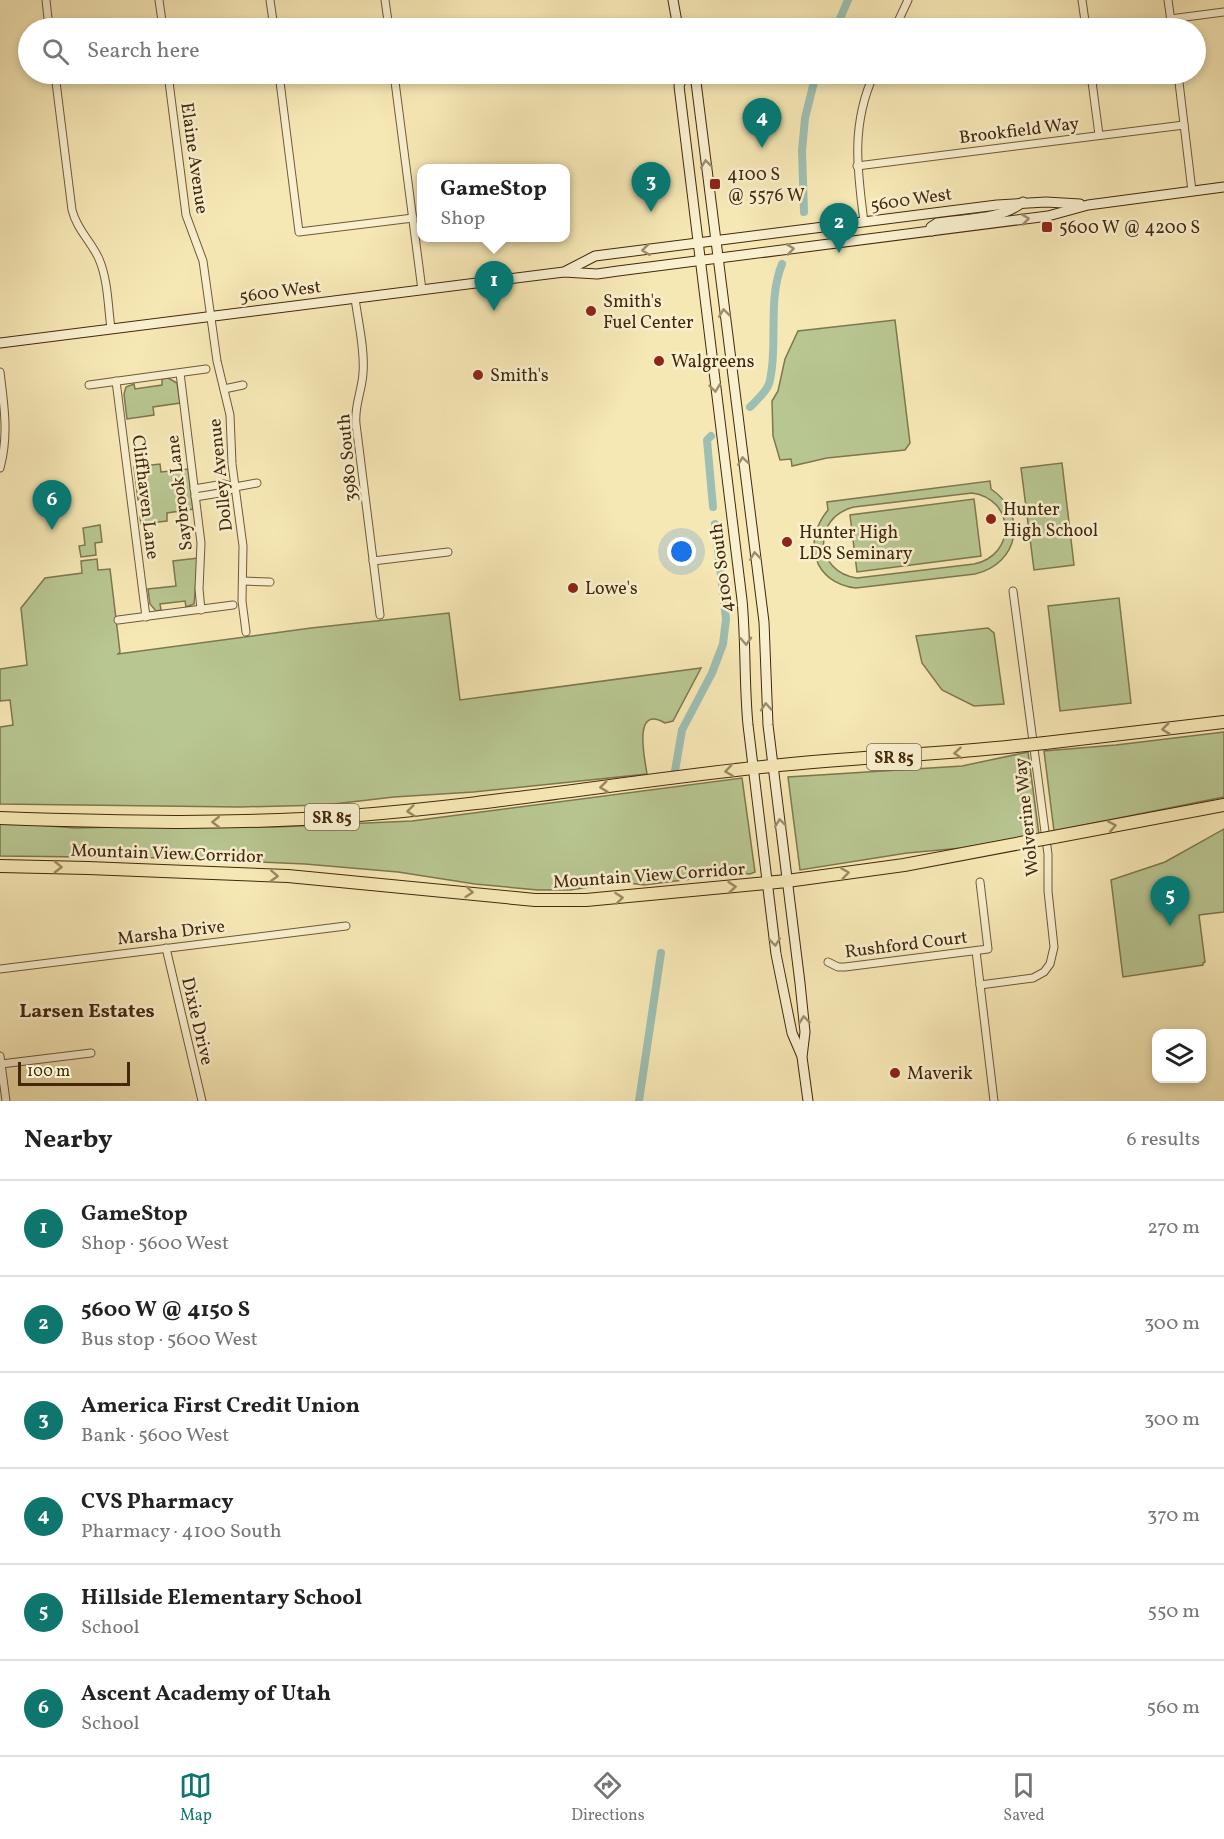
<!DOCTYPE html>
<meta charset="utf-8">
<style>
body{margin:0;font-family:Vollkorn,serif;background:#f6f6f6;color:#222}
.controls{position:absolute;right:18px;bottom:18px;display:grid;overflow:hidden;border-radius:12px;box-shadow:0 3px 9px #0003}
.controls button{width:54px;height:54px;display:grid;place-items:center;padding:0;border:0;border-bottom:2px solid #e0e0e0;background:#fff;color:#222;font:30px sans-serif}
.scale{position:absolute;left:18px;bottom:15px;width:112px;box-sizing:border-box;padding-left:6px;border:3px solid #43280b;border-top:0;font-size:16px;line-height:21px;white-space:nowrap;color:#43280b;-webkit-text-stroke:4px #f9f0cf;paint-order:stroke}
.you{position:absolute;left:682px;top:552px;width:21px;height:21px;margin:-15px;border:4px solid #fff;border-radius:50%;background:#1a73e8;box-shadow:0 0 0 9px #1a73e833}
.badge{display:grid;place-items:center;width:39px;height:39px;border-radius:50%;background:#0f766e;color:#fff;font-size:20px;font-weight:700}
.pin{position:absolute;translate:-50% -50px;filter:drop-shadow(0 2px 3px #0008)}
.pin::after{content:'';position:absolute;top:32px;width:21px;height:18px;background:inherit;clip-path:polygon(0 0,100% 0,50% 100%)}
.popup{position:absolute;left:417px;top:164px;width:153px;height:78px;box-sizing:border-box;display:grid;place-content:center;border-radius:12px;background:#fff;filter:drop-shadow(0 2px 4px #0005);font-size:20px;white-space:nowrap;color:#767676}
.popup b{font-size:22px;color:#222}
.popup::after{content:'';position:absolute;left:50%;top:100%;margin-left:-12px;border:12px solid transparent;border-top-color:#fff}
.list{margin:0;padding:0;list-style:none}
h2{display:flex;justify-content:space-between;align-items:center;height:78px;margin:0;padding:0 24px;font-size:26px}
h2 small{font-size:20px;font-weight:400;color:#767676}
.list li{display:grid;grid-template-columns:39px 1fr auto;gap:18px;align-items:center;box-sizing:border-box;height:96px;padding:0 24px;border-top:2px solid #e0e0e0}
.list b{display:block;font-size:22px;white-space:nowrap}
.list p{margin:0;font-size:20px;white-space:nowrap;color:#767676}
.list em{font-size:20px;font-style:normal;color:#767676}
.icon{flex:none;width:33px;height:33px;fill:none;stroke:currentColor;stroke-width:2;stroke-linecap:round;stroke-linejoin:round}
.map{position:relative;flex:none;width:1224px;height:1101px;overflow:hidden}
.search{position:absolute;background:#fff;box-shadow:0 3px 9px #0003;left:18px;right:18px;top:18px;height:66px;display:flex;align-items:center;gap:15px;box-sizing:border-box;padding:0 21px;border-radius:33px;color:#767676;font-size:22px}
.sheet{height:654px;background:#fff}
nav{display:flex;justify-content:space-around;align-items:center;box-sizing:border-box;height:84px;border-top:2px solid #e0e0e0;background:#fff;font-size:16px;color:#767676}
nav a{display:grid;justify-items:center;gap:3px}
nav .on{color:#0f766e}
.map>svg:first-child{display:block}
.green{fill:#b8c691;stroke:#7e774e;stroke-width:1.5;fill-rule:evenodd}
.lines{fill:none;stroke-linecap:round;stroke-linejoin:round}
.canal{stroke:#9dbfb3;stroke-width:8}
.street-casing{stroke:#705836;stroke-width:9}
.secondary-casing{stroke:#43280b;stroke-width:11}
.highway-casing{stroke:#43280b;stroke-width:14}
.street{stroke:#f9f0cf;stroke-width:7}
.secondary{stroke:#f9f0cf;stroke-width:9}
.highway{stroke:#f6e8b5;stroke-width:12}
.highway-bridge-casing{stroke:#43280b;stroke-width:14;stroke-linecap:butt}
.highway-bridge{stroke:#f6e8b5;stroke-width:12}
.oneway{stroke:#9e8c6d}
.oneway2{stroke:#9c8860}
.poi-dot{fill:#8f2418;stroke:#f9f0cf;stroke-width:2}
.labels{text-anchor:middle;stroke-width:5;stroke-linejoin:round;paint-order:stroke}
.shield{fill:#f9f0cf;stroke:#7a6446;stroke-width:1.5}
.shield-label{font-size:16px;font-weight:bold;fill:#43280b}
.street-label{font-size:18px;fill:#43280b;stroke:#f9f0cf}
.poi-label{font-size:18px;fill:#43280b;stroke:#f9f0cf;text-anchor:start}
.neighbourhood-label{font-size:20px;font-weight:bold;fill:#43280b;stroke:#f9f0cf}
</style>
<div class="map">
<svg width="1224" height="1101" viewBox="0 0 1224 1101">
<rect width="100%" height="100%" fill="#f6e8b5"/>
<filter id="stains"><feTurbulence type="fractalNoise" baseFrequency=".00333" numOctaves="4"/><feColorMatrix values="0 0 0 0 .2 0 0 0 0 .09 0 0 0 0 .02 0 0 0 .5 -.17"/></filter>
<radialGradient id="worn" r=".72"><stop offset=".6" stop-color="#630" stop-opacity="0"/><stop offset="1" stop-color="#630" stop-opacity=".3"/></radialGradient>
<g class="green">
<path d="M 895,320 L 910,443 L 905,450 L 827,458 L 792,466 L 791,459 L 780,460 L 773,436 L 772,401 L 778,391 L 785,359 L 798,331 Z"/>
<path d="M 168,378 L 177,383 L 180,403 L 153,407 L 154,415 L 127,419 L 124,394 L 126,387 L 134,384 L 135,389 L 162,385 L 162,379 Z"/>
<path d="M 1062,463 L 1074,565 L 1034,570 L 1021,468 Z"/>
<path d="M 160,464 L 161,472 L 188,469 L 193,509 L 167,513 L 167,521 L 141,524 L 140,517 L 147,515 L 145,499 L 138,500 L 134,467 Z"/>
<path d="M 990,481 L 991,489 C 1028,514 1019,564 975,574 L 856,588 C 813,583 802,541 828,510 L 827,502 ZM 972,493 C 1015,499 1017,555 974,564 L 857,578 C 814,572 812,517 854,507 Z"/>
<path d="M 974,499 L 981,556 L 857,572 L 850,515 Z"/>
<path d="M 100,525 L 102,542 L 95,543 L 96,555 L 81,557 L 79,546 L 85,545 L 83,528 Z"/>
<path d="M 198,558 L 194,604 L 186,607 L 185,601 L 160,604 L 161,610 L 156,611 L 150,604 L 148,589 L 176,586 L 173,561 Z"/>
<path d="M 97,559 L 98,570 L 110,569 L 120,652 L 118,654 L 311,628 L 449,613 L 460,700 L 701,668 L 673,721 L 665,723 C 632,704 645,760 647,774 L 473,792 L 394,797 L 325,805 L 240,807 L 0,804 L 0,727 L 13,725 L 10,700 L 0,701 L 0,669 L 27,665 L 21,608 L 45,578 L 82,573 L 81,561 Z"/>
<path d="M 1119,598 L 1131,703 L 1060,711 L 1048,606 Z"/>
<path d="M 988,628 L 994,633 L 1004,704 L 974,706 L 942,690 L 922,663 L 916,636 Z"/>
<path d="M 1224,732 L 1224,797 L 1054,831 L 1044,751 L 1116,745 Z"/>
<path d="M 1028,752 L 1039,834 L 962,848 L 907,853 L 800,870 L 788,777 L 962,766 Z"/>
<path d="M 742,778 L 755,872 L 750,874 L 739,873 L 644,885 L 622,882 L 570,890 L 538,890 L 475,884 L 398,872 L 305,864 L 172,858 L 0,856 L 0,822 L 75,828 L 158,826 L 276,827 L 412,821 Z"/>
<path d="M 1224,829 L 1224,912 L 1199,915 L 1205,962 L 1203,963 L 1203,965 L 1123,977 L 1111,880 L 1165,862 Z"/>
</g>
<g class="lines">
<g class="canal">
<path d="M 836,28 L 848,0"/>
<path d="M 804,212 L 802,151 L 805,118 L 816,74"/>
<path d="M 750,407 C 757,400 764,394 768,386 C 771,380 771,373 772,367 C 776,333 769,296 782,264"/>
<path d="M 711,436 L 707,440 L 713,507"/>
<path d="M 675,771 L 682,730 L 712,673 L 723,644 L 726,619 L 715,524"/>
<path d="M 639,1101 L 661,953"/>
</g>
<g class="street-casing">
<g id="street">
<path d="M 46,0 L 49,28"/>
<path d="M 159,0 L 163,28"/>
<path d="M 270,0 L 274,28"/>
<path d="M 385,0 L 389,28"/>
<path d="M 1082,0 L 1086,28"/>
<path d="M 1168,0 L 1172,28"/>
<path d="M 1170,19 L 1224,12"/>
<path d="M 895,28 L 908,0"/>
<path d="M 55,74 L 72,210 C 77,230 91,241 99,259 C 108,280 108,306 111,329"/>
<path d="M 168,74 L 186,215 L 203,261 L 217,361 L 230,415 L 232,464 L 243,546 L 242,601 L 246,632"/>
<path d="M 279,74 L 299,232 L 413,218"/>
<path d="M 394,74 L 422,290"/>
<path d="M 1091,74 L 1099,135"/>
<path d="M 1178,74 L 1192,191"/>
<path d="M 857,166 L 1184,125"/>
<path d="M 864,222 C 857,169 851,124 874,74"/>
<path d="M 355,298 C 358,322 365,349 363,373 C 362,391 354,406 356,424 L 380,615"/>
<path d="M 0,372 C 4,405 9,435 0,468"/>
<path d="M 180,373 L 201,543 L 199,589 L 201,610"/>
<path d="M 116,381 L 146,617"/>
<path d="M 89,385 L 206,369"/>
<path d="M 224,389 L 243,385"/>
<path d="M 194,489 L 224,484 L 235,487 L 257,483"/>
<path d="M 195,497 L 226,492 L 235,487"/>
<path d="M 373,561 L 448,552"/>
<path d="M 243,581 L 270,582"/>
<path d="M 118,620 L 233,605"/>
<path d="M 166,948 L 202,1101"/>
<path d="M 976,951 L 994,1101"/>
<path d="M 828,962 L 838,967 L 845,967 L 988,949 L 980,882"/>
<path d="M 0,969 L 346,926"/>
<path d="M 980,985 L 1033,978 L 1044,972 L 1050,964 L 1054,947 L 1048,891 L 1048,854 L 1013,591"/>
<path d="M 0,1056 L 6,1101"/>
<path d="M 1,1064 L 91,1053"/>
</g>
</g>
<g class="secondary-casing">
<g id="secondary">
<path d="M 673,0 L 678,28"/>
<path d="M 684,74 L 679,86 L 742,600 C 746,642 744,684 748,725 L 776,954 L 792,1033 L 801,1054"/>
<path d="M 688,74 L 696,82 L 764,622 L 768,725 L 800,983 L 805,1032 L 802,1057 L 808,1101"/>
<path d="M 932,231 L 931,227 L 937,223 C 966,218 999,221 1023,202"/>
<path d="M 566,271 L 595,256 L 997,205 L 1046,202 L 1080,204"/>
<path d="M 0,343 L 564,272 L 597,274 L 618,271 L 1048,216 L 1088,205 L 1224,187"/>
</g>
</g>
<g class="highway-casing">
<g id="highway">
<path d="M 1045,743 L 1224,722"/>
<path d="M 0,818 C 116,822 233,825 348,816 C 490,805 630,781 771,766 C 852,757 935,755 1016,746"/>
<path d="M 1054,837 L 1224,805"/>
<path d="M 0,866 L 88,868 L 288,876 L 535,900 L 586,900 L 787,881 L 904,865 L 1026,842"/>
</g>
</g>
<use href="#street" class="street"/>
<use href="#secondary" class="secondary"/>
<use href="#highway" class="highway"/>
<g class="highway-bridge-casing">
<g id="highway-bridge">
<path d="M 1016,746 L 1045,743"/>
<path d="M 1026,842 L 1054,837"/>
</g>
</g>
<use href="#highway-bridge" class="highway-bridge"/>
</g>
<defs><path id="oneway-chevron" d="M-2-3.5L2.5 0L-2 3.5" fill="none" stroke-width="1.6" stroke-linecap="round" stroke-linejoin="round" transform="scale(1.5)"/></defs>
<g class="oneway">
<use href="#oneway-chevron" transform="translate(706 164) rotate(-97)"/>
<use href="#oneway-chevron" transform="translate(1025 219) rotate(-7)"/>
<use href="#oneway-chevron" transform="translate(790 249) rotate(-7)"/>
<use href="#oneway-chevron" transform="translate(646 250) rotate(173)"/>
<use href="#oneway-chevron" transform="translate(724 313) rotate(-97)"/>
<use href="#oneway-chevron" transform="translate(715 388) rotate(83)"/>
<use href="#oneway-chevron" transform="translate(743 461) rotate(-98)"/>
<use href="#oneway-chevron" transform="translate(755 556) rotate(-97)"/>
<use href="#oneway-chevron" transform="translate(746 641) rotate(88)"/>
<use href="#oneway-chevron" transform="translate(766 707) rotate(-94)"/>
<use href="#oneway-chevron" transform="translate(780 823) rotate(-97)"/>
<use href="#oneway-chevron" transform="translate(775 942) rotate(84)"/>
<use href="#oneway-chevron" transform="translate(804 1020) rotate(-96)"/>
</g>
<g class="oneway2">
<use href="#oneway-chevron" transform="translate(1166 729) rotate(173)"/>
<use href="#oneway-chevron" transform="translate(958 753) rotate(175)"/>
<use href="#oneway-chevron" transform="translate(729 771) rotate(172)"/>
<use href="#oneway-chevron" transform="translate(604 787) rotate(173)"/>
<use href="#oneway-chevron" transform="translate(411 811) rotate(174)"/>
<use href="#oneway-chevron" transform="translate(216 822) rotate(179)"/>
<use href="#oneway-chevron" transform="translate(1112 826) rotate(-11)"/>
<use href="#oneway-chevron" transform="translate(58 867) rotate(1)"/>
<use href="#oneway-chevron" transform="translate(845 873) rotate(-8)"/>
<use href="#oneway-chevron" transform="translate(274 876) rotate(3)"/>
<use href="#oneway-chevron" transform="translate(732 887) rotate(-5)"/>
<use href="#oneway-chevron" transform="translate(469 892) rotate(5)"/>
<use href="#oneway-chevron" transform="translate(619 898) rotate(-6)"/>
</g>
<g class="poi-dot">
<rect x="709" y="178" width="12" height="12" rx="3"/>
<rect x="1041" y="221" width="12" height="12" rx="3"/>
<circle cx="591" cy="311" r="6"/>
<circle cx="659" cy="361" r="6"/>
<circle cx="478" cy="375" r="6"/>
<circle cx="991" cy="519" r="6"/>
<circle cx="787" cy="542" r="6"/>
<circle cx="573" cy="588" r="6"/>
<circle cx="895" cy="1073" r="6"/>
</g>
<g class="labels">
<g class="shield">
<rect x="867" y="744" width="54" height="26" rx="4.5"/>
<rect x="305" y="804" width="54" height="26" rx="4.5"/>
</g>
<g class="shield-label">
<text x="894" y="763">SR 85</text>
<text x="332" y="823">SR 85</text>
</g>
<g class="street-label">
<text transform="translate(1019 130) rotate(-7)" y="6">Brookfield Way</text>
<text transform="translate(195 158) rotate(82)" y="6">Elaine Avenue</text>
<text transform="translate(911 199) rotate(-8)" y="6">5600 West</text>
<text transform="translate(280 291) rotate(-7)" y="6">5600 West</text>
<text transform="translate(347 458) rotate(-95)" y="6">3980 South</text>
<text transform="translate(220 475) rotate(-96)" y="6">Dolley Avenue</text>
<text transform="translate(179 493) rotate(-97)" y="6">Saybrook Lane</text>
<text transform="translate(146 497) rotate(83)" y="6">Cliffhaven Lane</text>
<text transform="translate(721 568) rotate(-97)" y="6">4100 South</text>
<text transform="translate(1026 817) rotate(-96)" y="6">Wolverine Way</text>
<text transform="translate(167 853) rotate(2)" y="6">Mountain View Corridor</text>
<text transform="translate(649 875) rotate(-4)" y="6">Mountain View Corridor</text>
<text transform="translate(171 932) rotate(-7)" y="6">Marsha Drive</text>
<text transform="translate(906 944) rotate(-7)" y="6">Rushford Court</text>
<text transform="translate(198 1021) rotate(77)" y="6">Dixie Drive</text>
</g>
<g class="poi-label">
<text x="727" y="180">4100 S<tspan x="727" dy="21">@ 5576 W</tspan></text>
<text x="1059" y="233">5600 W @ 4200 S</text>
<text x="603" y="307">Smith's<tspan x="603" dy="21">Fuel Center</tspan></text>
<text x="671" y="367">Walgreens</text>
<text x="490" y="381">Smith's</text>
<text x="1003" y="515">Hunter<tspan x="1003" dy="21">High School</tspan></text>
<text x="799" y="538">Hunter High<tspan x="799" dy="21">LDS Seminary</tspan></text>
<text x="585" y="594">Lowe's</text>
<text x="907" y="1079">Maverik</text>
</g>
<g class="neighbourhood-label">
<text x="87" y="1017">Larsen Estates</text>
</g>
</g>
<rect width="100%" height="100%" filter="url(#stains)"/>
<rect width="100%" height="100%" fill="url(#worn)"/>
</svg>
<div class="controls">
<button><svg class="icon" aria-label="layers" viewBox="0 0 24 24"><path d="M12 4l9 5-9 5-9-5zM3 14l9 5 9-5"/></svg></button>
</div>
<div class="scale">100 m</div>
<div class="you"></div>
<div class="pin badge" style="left:494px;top:311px">1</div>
<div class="popup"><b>GameStop</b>Shop</div>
<div class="pin badge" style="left:839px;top:253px">2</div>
<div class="pin badge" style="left:651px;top:212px">3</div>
<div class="pin badge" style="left:762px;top:148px">4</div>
<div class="pin badge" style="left:1170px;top:926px">5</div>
<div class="pin badge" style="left:52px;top:530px">6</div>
<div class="search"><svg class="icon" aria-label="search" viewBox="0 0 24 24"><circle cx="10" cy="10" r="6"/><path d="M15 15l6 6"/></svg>Search here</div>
</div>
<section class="sheet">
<h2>Nearby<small>6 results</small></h2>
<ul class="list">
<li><span class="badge">1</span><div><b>GameStop</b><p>Shop · 5600 West</p></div><em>270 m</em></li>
<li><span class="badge">2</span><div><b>5600 W @ 4150 S</b><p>Bus stop · 5600 West</p></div><em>300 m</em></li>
<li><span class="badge">3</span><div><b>America First Credit Union</b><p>Bank · 5600 West</p></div><em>300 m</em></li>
<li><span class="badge">4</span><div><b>CVS Pharmacy</b><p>Pharmacy · 4100 South</p></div><em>370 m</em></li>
<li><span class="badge">5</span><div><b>Hillside Elementary School</b><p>School</p></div><em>550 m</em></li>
<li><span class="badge">6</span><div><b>Ascent Academy of Utah</b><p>School</p></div><em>560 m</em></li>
</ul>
</section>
<nav>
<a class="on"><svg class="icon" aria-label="map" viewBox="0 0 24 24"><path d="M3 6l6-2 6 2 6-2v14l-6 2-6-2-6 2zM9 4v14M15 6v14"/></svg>Map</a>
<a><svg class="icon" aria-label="directions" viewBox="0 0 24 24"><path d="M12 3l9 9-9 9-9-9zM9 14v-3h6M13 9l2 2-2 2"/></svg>Directions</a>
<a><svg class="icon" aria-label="saved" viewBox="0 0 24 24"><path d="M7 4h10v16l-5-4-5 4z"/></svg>Saved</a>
</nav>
